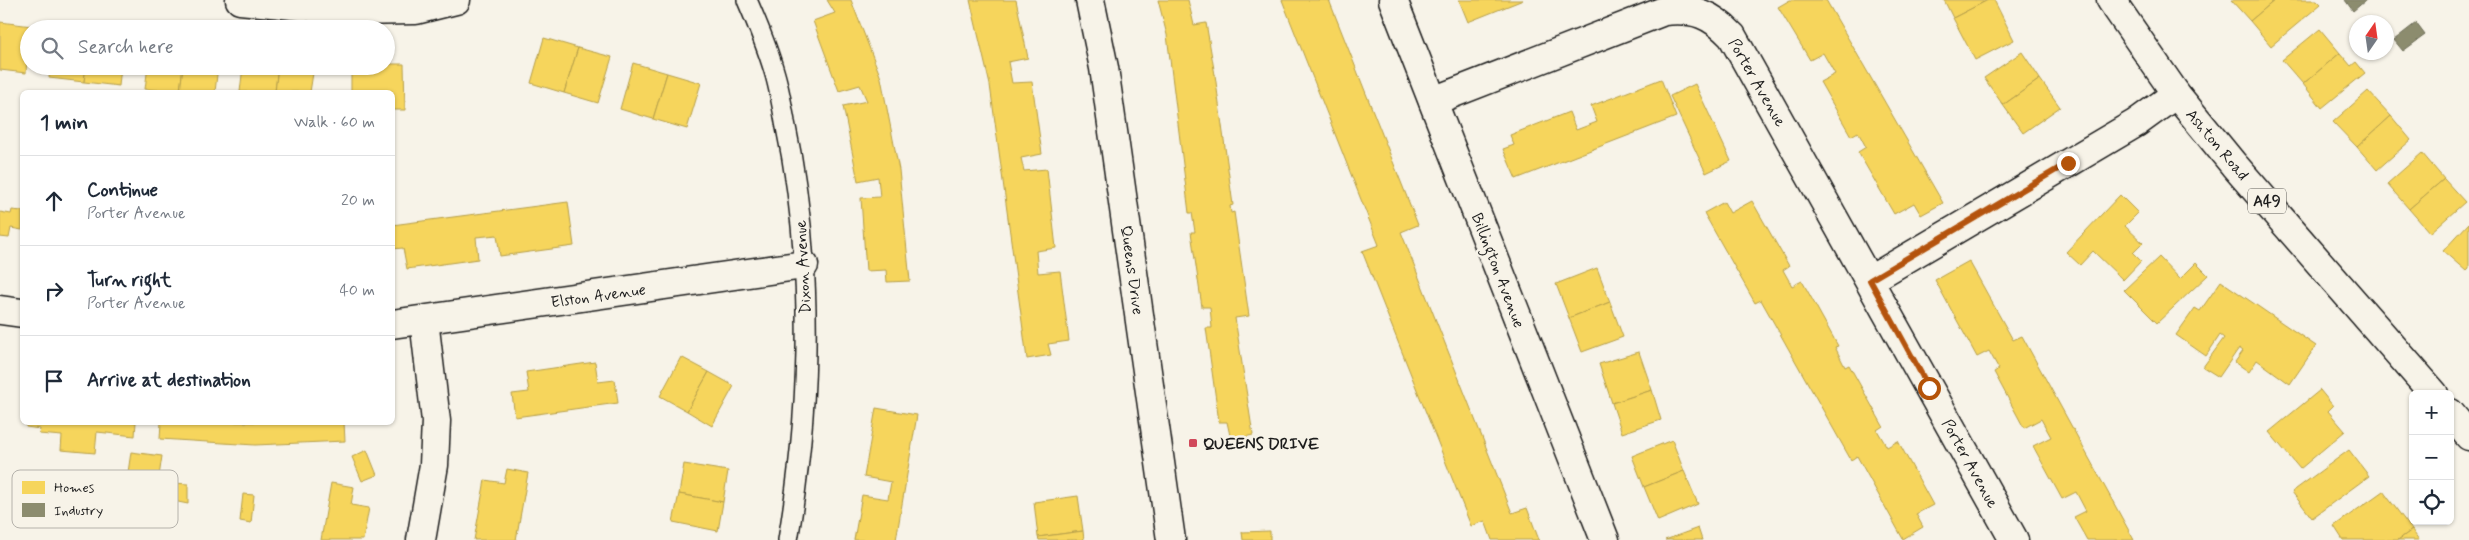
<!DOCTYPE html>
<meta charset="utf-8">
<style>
body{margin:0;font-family:Mynerve,sans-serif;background:#f6f6f7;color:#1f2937}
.controls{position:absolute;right:15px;bottom:15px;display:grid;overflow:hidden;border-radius:8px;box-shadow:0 1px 4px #0004}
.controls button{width:45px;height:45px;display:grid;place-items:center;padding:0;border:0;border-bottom:1px solid #e0e1e3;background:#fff;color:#1f2937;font:25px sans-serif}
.compass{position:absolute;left:2349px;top:15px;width:45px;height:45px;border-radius:50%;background:#fff;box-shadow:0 1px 4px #0004;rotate:13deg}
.stop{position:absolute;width:15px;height:15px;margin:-11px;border:4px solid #b45309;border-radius:50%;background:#fff}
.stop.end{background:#b45309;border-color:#fff;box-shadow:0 1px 5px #0008}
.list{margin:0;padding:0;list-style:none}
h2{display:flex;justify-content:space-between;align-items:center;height:65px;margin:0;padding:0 20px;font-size:21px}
h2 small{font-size:16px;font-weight:400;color:#747a83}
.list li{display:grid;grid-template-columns:32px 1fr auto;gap:15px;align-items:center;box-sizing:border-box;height:90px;padding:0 20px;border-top:1px solid #e0e1e3}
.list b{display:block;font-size:19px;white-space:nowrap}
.list p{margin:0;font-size:16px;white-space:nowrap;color:#747a83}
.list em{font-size:16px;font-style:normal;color:#747a83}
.icon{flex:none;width:28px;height:28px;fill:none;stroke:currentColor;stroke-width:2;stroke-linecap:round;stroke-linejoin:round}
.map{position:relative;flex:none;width:2469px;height:540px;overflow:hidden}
.search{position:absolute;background:#fff;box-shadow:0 1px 4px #0004;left:20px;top:20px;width:375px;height:55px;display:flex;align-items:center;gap:12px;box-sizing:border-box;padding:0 18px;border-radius:28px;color:#747a83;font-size:19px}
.panel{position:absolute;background:#fff;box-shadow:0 1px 4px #0004;left:20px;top:90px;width:375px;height:335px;border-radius:8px}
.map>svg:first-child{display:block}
.homes{fill:#f6d55c;stroke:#b59e49}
.industry{fill:#8c8c6e;stroke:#6a6a55}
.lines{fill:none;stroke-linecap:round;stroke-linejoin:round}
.service-casing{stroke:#1c1c1c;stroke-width:22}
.minor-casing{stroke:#1c1c1c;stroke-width:31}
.primary-casing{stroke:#1c1c1c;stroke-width:31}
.service{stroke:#f7f3e8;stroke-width:19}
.minor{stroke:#f7f3e8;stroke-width:28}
.primary{stroke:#f7f3e8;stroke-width:28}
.route{stroke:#b45309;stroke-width:6}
.poi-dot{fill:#d1495b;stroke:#f7f3e8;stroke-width:2}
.labels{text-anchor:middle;stroke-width:5;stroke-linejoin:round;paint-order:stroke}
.shield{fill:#f7f3e8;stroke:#5e5c59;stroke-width:1}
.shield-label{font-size:15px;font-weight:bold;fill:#1c1c1c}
.street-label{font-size:16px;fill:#1c1c1c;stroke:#f7f3e8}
.poi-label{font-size:16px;font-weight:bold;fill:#1c1c1c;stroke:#f7f3e8;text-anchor:start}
.key{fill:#f7f3e8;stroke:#b5b2ab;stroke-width:1}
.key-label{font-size:14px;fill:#1c1c1c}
</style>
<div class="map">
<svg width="2469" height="540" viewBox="0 0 2469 540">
<rect width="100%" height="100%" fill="#f7f3e8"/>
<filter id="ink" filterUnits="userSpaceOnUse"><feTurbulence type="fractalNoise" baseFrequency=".02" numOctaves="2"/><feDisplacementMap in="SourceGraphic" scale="10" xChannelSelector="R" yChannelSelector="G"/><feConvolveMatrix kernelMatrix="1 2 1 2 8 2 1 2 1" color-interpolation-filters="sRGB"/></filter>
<g filter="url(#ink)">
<g class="homes">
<path d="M 827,0 L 851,0 L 881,78 L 899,170 L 910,281 L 887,282 L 886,270 L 866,271 L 861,198 L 880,197 L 878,177 L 858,181 L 843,106 L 867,101 L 860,85 L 839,91 L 813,21 L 835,13 Z"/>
<path d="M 970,0 L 1016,0 L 1028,58 L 1008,62 L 1012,83 L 1032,82 L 1042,154 L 1021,158 L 1024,171 L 1047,169 L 1056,248 L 1036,251 L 1038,273 L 1060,271 L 1069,341 L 1048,344 L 1051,355 L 1027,359 L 990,85 Z"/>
<path d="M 1158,0 L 1188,0 L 1194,25 L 1206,23 L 1215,75 L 1233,205 L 1230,206 L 1231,213 L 1234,212 L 1249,316 L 1235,318 L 1253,435 L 1231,440 L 1227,422 L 1219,422 L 1206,328 L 1212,328 L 1210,307 L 1202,307 L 1191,232 L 1195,232 L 1192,213 L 1189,213 L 1167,35 Z"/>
<path d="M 1282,0 L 1329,0 L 1418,225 L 1401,232 L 1512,513 L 1527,508 L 1539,540 L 1492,540 L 1485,521 L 1471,526 L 1362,251 L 1379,245 Z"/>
<path d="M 1459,0 L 1523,0 L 1468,22 Z"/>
<path d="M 1790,0 L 1826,0 L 1943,203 L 1921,215 L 1914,203 L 1894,214 L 1858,152 L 1866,147 L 1858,132 L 1851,136 L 1820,82 L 1835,74 L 1823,53 L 1810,60 L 1778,7 Z"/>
<path d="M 1944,0 L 1988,0 L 1953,18 Z"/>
<path d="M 1988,0 L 1994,0 L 2014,40 L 1975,60 L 1953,18 Z"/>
<path d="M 2231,0 L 2275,0 L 2250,21 Z"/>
<path d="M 2275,0 L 2317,0 L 2321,4 L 2271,46 L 2250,21 Z"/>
<path d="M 0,22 L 32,26 L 32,29 L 29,29 L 26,73 L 0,70 Z"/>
<path d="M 2320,29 L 2340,53 L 2303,84 L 2282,60 Z"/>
<path d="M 544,38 L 578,48 L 564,93 L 531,83 Z"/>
<path d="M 578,48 L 612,57 L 598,103 L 564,93 Z"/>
<path d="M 2022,52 L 2040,79 L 2003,105 L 1984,78 Z"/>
<path d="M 2340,53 L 2351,66 L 2356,62 L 2365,73 L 2322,108 L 2303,84 Z"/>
<path d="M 633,63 L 667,73 L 653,119 L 620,109 Z"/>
<path d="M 386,64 L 404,64 L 405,110 L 392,110 L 392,92 L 351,92 L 351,66 L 386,66 Z"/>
<path d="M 50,66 L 86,66 L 84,82 L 49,78 Z"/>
<path d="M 86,66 L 121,66 L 119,86 L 84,82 Z"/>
<path d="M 148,66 L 183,66 L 180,92 L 145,89 Z"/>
<path d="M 183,66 L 218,66 L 215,92 L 180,92 Z"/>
<path d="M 243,66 L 278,66 L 275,92 L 240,92 Z"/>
<path d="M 278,66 L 314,67 L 310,92 L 275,92 Z"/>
<path d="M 667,73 L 701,83 L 687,129 L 653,119 Z"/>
<path d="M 1661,79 L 1676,117 L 1516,179 L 1503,149 L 1514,145 L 1510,135 L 1569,112 L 1576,130 L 1597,122 L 1591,106 Z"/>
<path d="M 2040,79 L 2060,107 L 2023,133 L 2003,105 Z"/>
<path d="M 1695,84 L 1731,161 L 1706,173 L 1670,96 Z"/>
<path d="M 2368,91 L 2391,116 L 2357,147 L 2333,122 Z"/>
<path d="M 2391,116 L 2411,140 L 2377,170 L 2357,147 Z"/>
<path d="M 2422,153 L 2444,179 L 2409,209 L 2387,184 Z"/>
<path d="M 2444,179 L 2465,202 L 2430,233 L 2409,209 Z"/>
<path d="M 2120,195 L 2138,213 L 2125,226 L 2143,243 L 2133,253 L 2141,261 L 2123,280 L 2093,251 L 2080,265 L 2066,252 Z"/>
<path d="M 1752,201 L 1789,266 L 1783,270 L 1792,286 L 1802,281 L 1838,346 L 1835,347 L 1845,367 L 1849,365 L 1883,426 L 1877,430 L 1887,447 L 1898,441 L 1933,505 L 1916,514 L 1923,527 L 1903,539 L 1857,456 L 1851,460 L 1761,300 L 1755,303 L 1704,213 L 1724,202 L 1730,213 Z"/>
<path d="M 568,202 L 574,246 L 500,256 L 497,235 L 476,237 L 478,259 L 407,269 L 403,248 L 392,249 L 392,225 Z"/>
<path d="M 12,210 L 22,211 L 22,230 L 11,228 L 9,238 L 0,237 L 0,212 L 11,214 Z"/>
<path d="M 2469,223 L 2469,268 L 2466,271 L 2443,251 Z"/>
<path d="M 2159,257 L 2180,279 L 2196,263 L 2208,275 L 2157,323 L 2124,290 Z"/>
<path d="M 1969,261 L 2013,340 L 2022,336 L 2134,540 L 2087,540 L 2074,517 L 2086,511 L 2076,492 L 2062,499 L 2033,446 L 2051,437 L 2041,419 L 2024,428 L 1994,372 L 1999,369 L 1989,351 L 1977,357 L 1935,280 Z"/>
<path d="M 1597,268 L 1610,302 L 1569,318 L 1556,284 Z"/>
<path d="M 2221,281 L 2316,346 L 2290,384 L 2257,360 L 2249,372 L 2235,362 L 2243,351 L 2239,348 L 2219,377 L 2203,367 L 2224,338 L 2220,335 L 2206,356 L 2176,335 L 2195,308 L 2200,311 Z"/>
<path d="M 1610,302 L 1623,337 L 1582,352 L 1569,318 Z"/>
<path d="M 1639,352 L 1652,390 L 1612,403 L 1599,364 Z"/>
<path d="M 681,357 L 709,372 L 687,411 L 660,396 Z"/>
<path d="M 595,362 L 598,382 L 615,380 L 618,403 L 515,417 L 512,394 L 529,392 L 526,372 Z"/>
<path d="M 709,372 L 734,386 L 712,426 L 687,411 Z"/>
<path d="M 1652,390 L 1661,420 L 1622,433 L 1612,403 Z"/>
<path d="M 2320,390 L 2333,406 L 2328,411 L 2345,431 L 2300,469 L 2269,432 Z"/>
<path d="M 876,408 L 917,415 L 896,540 L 854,540 L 862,495 L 888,499 L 891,482 L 864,477 Z"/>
<path d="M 26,422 L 136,422 L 135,436 L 97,432 L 95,453 L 61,450 L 62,436 L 39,434 L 40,429 L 26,427 Z"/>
<path d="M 161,422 L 344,422 L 345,441 L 255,445 L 160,439 Z"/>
<path d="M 1672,440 L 1684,471 L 1644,487 L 1632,456 Z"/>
<path d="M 367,450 L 377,475 L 362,481 L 352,457 Z"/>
<path d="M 2349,450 L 2369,476 L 2312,518 L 2292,492 Z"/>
<path d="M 131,452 L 162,456 L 157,490 L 126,486 Z"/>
<path d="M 684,464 L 728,471 L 723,502 L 679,494 Z"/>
<path d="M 507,469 L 528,473 L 516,540 L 474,540 L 485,480 L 504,483 Z"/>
<path d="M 1684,471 L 1698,504 L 1658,521 L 1644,487 Z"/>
<path d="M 173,483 L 188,484 L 188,504 L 173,501 Z"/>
<path d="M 331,483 L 354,487 L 351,505 L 369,508 L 363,540 L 321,540 Z"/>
<path d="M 2383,491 L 2412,530 L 2398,540 L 2343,540 L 2334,526 Z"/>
<path d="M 243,494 L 254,495 L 251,523 L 240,521 Z"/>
<path d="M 679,494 L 723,502 L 718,531 L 673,522 Z"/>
<path d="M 1078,496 L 1083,531 L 1038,537 L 1034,502 Z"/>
<path d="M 1698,528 L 1702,540 L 1665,540 Z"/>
<path d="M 2412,530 L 2419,540 L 2398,540 Z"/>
<path d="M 1083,531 L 1084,540 L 1039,540 L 1038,537 Z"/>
<path d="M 1270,531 L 1270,540 L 1243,540 L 1242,532 Z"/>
</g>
<g class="industry">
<path d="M 2345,0 L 2366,0 L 2353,11 Z"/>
<path d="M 2416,23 L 2425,35 L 2403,51 L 2394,40 Z"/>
</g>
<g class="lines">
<g class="service-casing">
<path id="service" d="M 747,0 C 757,23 767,47 774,71 C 779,87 782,105 785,122 C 814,259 811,403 788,540"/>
</g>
<g class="minor-casing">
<g id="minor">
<path d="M 240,0 L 351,11 L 416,10 L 456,0"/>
<path d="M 1090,0 L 1104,68 L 1171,540"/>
<path d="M 1393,0 L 1605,540"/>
<path d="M 1433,101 L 1664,11 C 1695,8 1711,14 1732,36 L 2014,540"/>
<path d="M 1870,280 L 2136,123 L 2176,94"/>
<path d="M 0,310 L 22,313"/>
<path d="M 392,324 L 804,265"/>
<path d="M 421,540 L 434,465 L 436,421 L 424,320"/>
</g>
</g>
<g class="primary-casing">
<g id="primary">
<path d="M 2111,0 L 2176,94 L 2234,165 L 2434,394"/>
<path d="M 2450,413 L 2469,436"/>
</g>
</g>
<use href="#service" class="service"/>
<use href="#minor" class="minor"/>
<use href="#primary" class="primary"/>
</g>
</g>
<g class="lines" filter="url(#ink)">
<path class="route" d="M 1929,388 L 1870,280 L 2068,163"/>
</g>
<rect class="poi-dot" x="1188" y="438" width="10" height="10" rx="2.5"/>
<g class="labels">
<rect class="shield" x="2248" y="188.5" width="38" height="25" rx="4"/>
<g class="shield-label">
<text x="2267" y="206">A49</text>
</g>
<g class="street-label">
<text transform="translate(1758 82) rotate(60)" y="6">Porter Avenue</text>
<text transform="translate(2218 144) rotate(50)" y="6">Ashton Road</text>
<text transform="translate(802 267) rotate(-93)" y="6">Dixon Avenue</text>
<text transform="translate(1133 270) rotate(82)" y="6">Queens Drive</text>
<text transform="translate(1499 270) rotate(69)" y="6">Billington Avenue</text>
<text transform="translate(598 295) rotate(-8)" y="6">Elston Avenue</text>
<text transform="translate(1971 463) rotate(61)" y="6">Porter Avenue</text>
</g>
<g class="poi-label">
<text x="1203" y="449">QUEENS DRIVE</text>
</g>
</g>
<rect x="12" y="470" width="166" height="58" rx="8" class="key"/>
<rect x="22" y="481" width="23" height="13" fill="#f6d55c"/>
<rect x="22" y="503" width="23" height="14" fill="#8c8c6e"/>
<g class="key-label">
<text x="54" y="492">Homes</text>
<text x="54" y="515">Industry</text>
</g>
</svg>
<div class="controls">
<button>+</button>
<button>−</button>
<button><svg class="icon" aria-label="locate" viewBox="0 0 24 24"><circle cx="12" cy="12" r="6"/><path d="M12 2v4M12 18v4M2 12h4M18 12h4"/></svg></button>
</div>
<svg class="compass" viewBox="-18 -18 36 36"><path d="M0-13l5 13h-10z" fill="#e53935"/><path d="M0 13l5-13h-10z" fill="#747a83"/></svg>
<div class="stop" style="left:1929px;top:388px"></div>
<div class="stop end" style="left:2068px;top:163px"></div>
<div class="search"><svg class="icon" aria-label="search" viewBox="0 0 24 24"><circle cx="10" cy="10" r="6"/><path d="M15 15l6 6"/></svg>Search here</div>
<section class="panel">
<h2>1 min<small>Walk · 60 m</small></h2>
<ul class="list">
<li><svg class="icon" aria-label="ahead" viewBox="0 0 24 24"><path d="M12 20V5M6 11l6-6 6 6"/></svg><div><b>Continue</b><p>Porter Avenue</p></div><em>20 m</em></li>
<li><svg class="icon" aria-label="right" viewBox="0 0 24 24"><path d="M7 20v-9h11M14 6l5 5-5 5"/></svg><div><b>Turn right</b><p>Porter Avenue</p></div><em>40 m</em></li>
<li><svg class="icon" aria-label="arrive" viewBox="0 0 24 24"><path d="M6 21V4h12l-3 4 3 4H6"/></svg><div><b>Arrive at destination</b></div></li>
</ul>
</section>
</div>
